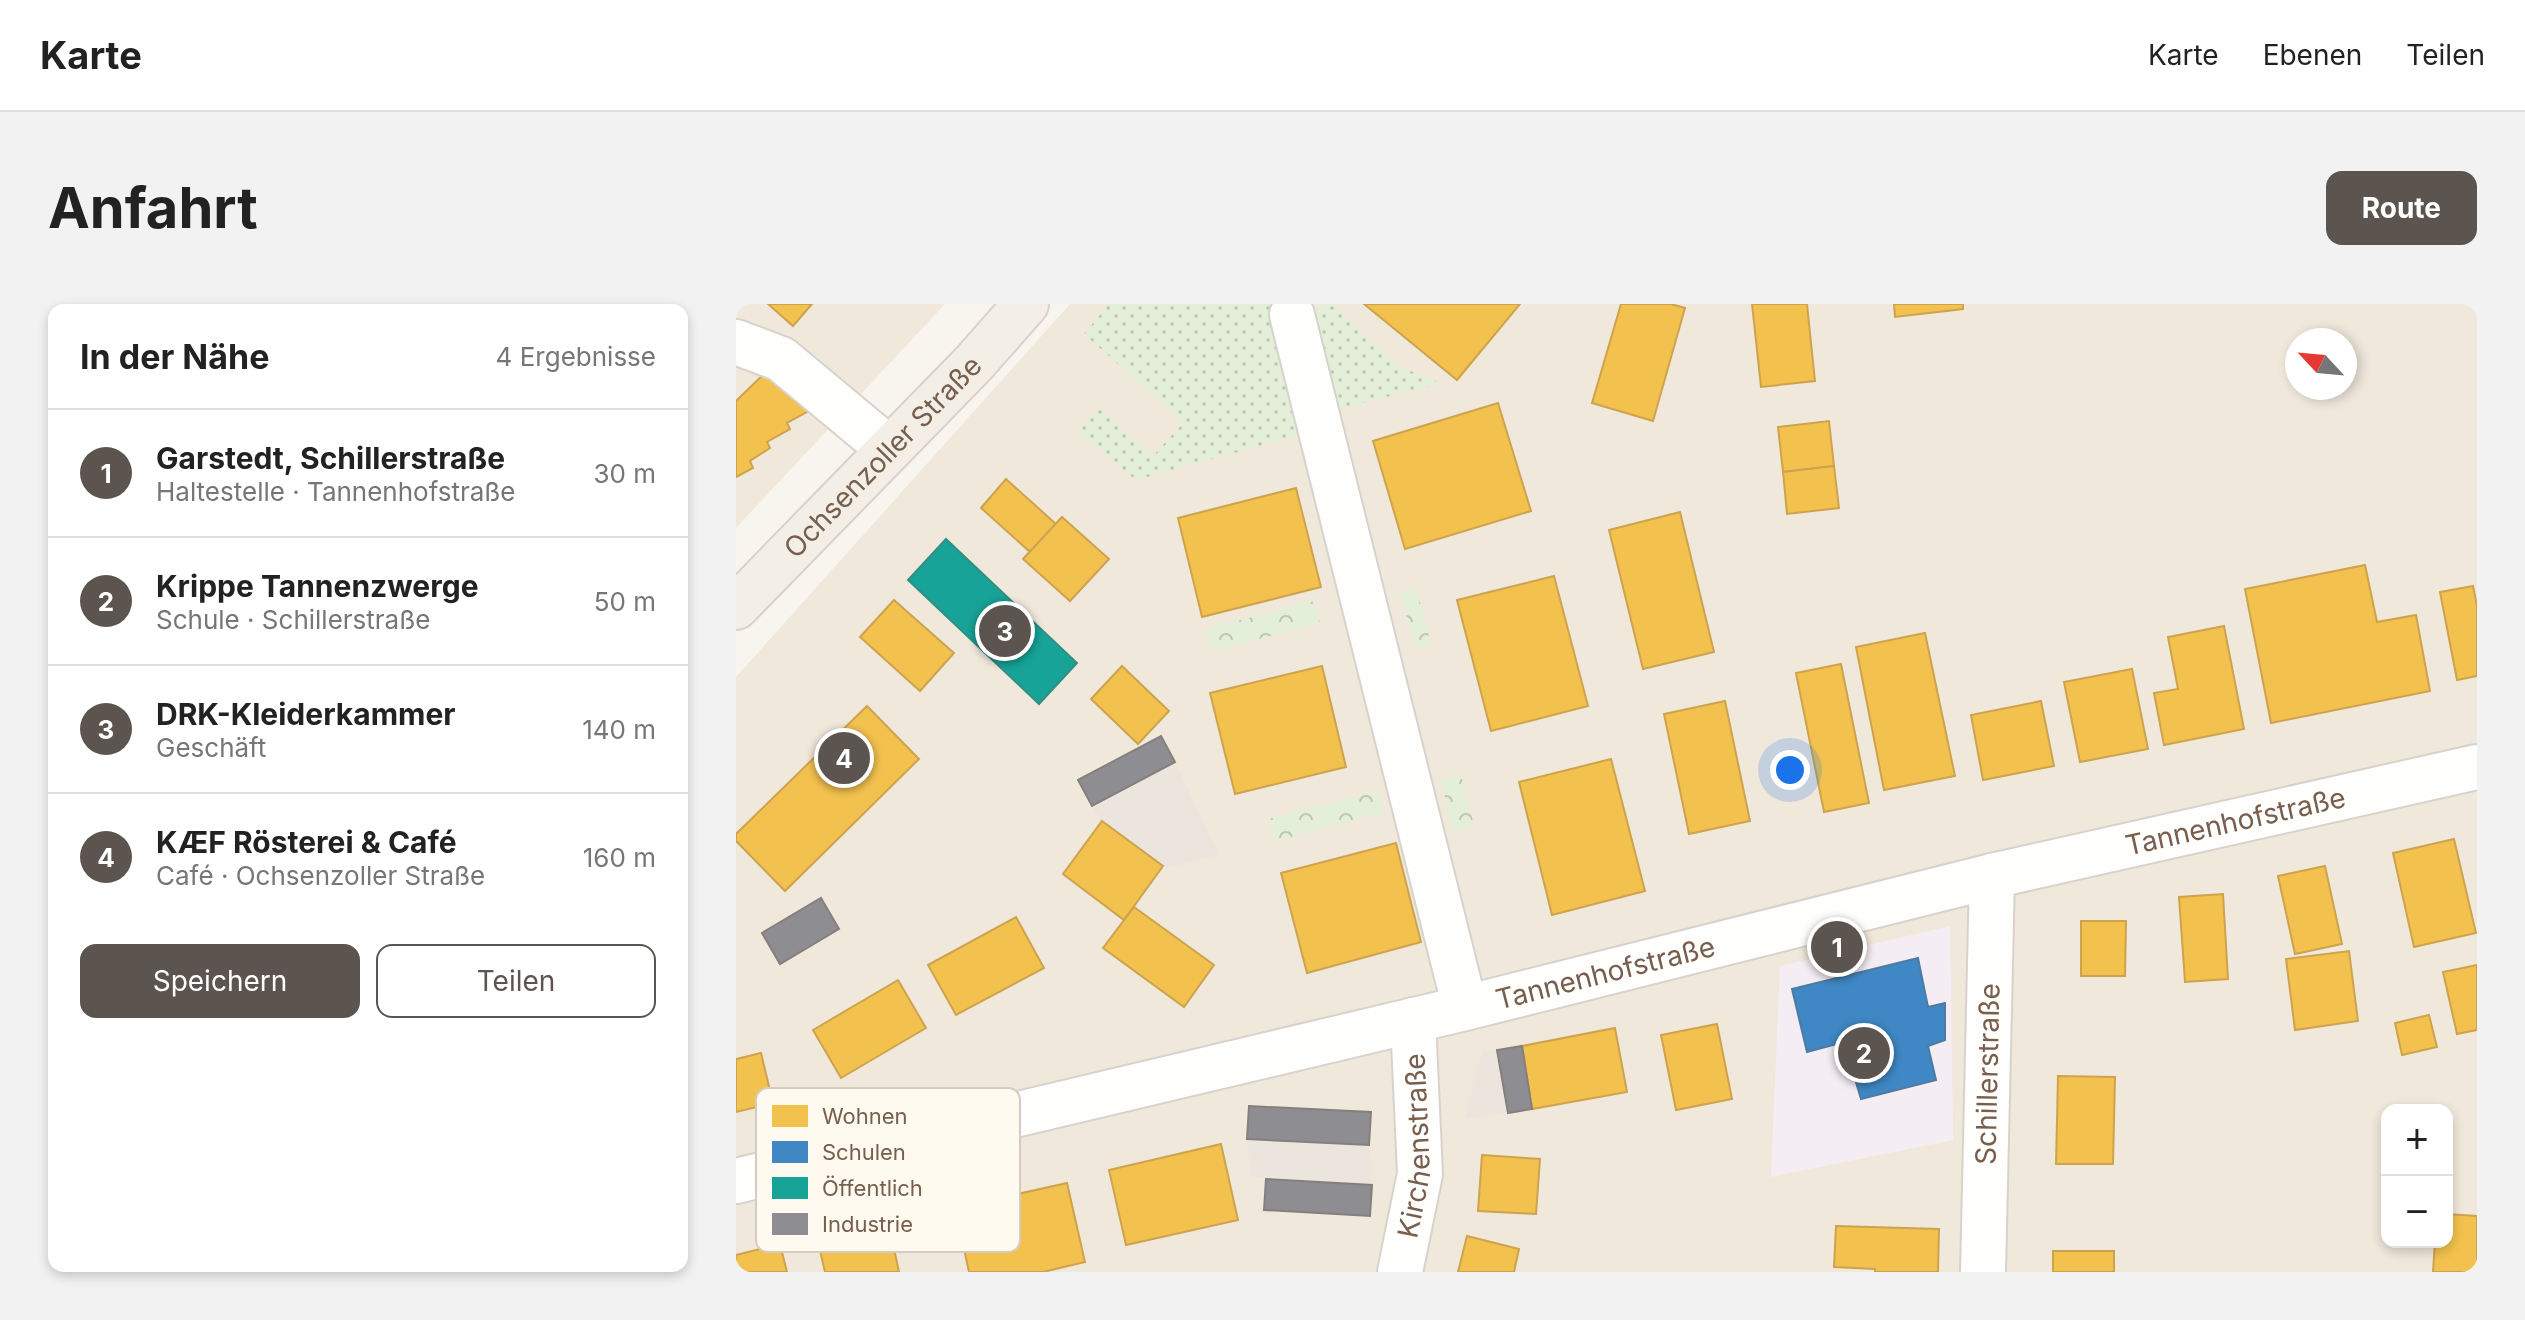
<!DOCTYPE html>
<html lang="de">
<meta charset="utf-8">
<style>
body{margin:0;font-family:Inter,sans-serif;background:#f2f2f2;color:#222}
.controls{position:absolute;right:24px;bottom:24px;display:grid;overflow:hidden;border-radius:16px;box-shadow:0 4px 12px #0003}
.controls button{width:72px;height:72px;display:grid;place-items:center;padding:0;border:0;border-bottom:2px solid #e0e0e0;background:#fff;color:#222;font:40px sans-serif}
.compass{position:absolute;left:1549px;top:24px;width:72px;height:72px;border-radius:50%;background:#fff;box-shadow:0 4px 12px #0003;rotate:296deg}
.you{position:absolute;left:1054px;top:466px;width:28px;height:28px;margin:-20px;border:6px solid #fff;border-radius:50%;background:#1a73e8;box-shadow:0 0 0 12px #1a73e833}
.badge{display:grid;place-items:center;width:52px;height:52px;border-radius:50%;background:#5c554f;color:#fff;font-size:26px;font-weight:700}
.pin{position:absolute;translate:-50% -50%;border:4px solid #fff;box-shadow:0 2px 8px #0006}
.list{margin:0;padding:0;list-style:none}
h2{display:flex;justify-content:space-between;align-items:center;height:104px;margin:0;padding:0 32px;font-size:34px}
h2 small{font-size:26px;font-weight:400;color:#767676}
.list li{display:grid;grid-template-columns:52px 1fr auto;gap:24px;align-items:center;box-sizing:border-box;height:128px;padding:0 32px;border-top:2px solid #e0e0e0}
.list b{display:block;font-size:30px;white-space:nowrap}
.list p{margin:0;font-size:26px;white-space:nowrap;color:#767676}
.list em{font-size:26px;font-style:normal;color:#767676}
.actions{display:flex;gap:16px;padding:24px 32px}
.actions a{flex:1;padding:18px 0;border:2px solid #5c554f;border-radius:16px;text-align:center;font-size:28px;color:#5c554f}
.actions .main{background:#5c554f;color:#fff}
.map{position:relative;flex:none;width:1741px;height:968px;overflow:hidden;border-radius:16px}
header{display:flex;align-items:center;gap:48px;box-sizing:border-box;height:112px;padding:0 40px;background:#fff;border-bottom:2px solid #e0e0e0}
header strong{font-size:38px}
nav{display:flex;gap:44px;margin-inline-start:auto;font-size:28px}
.intro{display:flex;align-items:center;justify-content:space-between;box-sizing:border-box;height:192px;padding:0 48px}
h1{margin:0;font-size:56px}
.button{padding:20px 36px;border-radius:16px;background:#5c554f;color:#fff;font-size:28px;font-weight:700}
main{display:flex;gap:48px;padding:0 48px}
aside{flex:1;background:#fff;border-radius:16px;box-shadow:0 4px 12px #0003}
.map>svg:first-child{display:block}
.residential{fill:#f1e8dc;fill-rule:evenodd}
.industrial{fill:#ebe5de}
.education{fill:#f5edf4}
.grass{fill:url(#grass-dots)}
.forest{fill:url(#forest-crowns)}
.homes{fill:#f2c14e;stroke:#cda34e;stroke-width:2}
.schools{fill:#3f88c5;stroke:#507ba1;stroke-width:2}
.public{fill:#17a398;stroke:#348e82;stroke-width:2}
.industry{fill:#8d8d92;stroke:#867f7d;stroke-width:2}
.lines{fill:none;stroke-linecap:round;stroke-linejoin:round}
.minor-casing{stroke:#d7d2cc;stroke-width:48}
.major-casing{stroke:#d9d1cb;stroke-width:48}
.minor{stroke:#fefefc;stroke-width:44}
.major{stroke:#f3efe7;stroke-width:44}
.labels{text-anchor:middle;stroke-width:8;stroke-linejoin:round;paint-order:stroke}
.street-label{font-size:28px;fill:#775e4d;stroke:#fffaf0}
.key{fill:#fffaf0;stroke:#d6cbbf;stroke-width:2}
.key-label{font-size:22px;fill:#775e4d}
</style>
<header>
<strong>Karte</strong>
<nav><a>Karte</a><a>Ebenen</a><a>Teilen</a></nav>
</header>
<div class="intro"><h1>Anfahrt</h1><a class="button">Route</a></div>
<main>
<aside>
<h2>In der Nähe<small>4 Ergebnisse</small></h2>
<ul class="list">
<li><span class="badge">1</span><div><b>Garstedt, Schillerstraße</b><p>Haltestelle · Tannenhofstraße</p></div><em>30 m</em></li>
<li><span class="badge">2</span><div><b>Krippe Tannenzwerge</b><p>Schule · Schillerstraße</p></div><em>50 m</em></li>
<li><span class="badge">3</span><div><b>DRK-Kleiderkammer</b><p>Geschäft</p></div><em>140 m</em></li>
<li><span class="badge">4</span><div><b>KÆF Rösterei &amp; Café</b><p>Café · Ochsenzoller Straße</p></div><em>160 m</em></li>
</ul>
<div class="actions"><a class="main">Speichern</a><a>Teilen</a></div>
</aside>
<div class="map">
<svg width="1741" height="968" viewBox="0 0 1741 968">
<defs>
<pattern id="grass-dots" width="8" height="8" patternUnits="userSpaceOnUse" patternTransform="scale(2)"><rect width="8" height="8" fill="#e4efd9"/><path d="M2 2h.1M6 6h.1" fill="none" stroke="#bec5b2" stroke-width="1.8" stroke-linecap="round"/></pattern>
<pattern id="forest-crowns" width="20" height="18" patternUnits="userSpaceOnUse" patternTransform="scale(2)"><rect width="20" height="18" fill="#e4efd9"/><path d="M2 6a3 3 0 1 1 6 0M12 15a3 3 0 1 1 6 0" fill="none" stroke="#bec5b2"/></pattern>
</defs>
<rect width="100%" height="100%" fill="#f8f5ee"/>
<g class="residential">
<path d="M 0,0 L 209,0 L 0,224 Z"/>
<path d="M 334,0 L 1741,0 L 1741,968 L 0,968 L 0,373 ZM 1561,36 L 1609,36 L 1609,84 L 1561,84 ZM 1651,806 L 1711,806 L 1711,938 L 1651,938 Z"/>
</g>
<g class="industrial">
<path d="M 439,458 L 483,551 L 431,564 L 366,517 L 356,502 Z"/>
<path d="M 761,746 L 772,809 L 729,815 L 746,748 Z"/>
<path d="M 511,835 L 633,841 L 636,881 L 516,873 Z"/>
</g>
<path class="education" d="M 1214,622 L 1217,836 L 1035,873 L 1044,662 Z"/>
<g class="grass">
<path d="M 373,0 L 545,0 L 571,129 L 400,176 L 342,128 L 362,104 L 417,152 L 448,118 L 348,30 Z"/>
<path d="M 585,0 L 594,0 L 664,63 L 705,79 L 595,107 L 571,19 Z"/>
</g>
<g class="forest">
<path d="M 680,283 L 695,340 L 679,344 L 664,288 Z"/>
<path d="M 578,297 L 584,319 L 476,347 L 470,325 Z"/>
<path d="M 725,471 L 738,521 L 717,527 L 705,476 Z"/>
<path d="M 642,487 L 647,509 L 539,537 L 533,515 Z"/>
</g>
<g class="homes">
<path d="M 32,0 L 76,0 L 57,22 Z"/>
<path d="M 628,0 L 784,0 L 721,76 Z"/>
<path d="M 885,0 L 935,0 L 949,4 L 917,117 L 856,99 Z"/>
<path d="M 1016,0 L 1071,0 L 1079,77 L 1025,83 Z"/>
<path d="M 1158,0 L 1227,0 L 1227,5 L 1159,13 Z"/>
<path d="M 33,65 L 78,104 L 51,119 L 54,125 L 31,138 L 34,144 L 14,157 L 17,164 L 0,173 L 0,97 Z"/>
<path d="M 762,99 L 795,207 L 669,245 L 637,137 Z"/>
<path d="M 1093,117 L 1098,162 L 1047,168 L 1042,123 Z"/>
<path d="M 1098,162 L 1103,204 L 1051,210 L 1047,168 Z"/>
<path d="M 270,175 L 320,220 L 294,248 L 245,204 Z"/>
<path d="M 560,184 L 585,283 L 466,313 L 442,214 Z"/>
<path d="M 944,208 L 978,348 L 907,365 L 873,226 Z"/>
<path d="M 326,213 L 373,255 L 334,297 L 287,255 Z"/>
<path d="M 1629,261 L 1641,318 L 1680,311 L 1694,387 L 1535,419 L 1509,285 Z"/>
<path d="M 818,272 L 852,402 L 755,427 L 721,296 Z"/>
<path d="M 1737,282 L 1741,302 L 1741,372 L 1721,376 L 1704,288 Z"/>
<path d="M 158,296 L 218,349 L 184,387 L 124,333 Z"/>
<path d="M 1488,322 L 1508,425 L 1428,441 L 1418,389 L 1442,385 L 1432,333 Z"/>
<path d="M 1189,329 L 1219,472 L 1148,486 L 1120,343 Z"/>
<path d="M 1105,360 L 1133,499 L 1088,508 L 1060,369 Z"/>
<path d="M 386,362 L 433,407 L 402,440 L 355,395 Z"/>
<path d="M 586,362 L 610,463 L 499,490 L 474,389 Z"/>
<path d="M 1396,365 L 1412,445 L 1344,458 L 1328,378 Z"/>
<path d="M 989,397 L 1014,517 L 953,530 L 928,410 Z"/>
<path d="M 1305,397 L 1318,462 L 1247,476 L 1235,411 Z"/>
<path d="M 131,402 L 183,455 L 49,587 L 0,537 L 0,530 Z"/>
<path d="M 875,455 L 909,587 L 816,611 L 783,478 Z"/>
<path d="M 366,517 L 427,562 L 388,616 L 327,570 Z"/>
<path d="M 1718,535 L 1740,629 L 1678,643 L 1657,549 Z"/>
<path d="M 660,539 L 685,638 L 571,669 L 545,569 Z"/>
<path d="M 1589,562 L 1606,640 L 1559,650 L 1542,572 Z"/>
<path d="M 1487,590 L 1492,675 L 1449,678 L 1443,593 Z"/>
<path d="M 398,603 L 478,661 L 448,703 L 367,644 Z"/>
<path d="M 280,613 L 308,664 L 220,711 L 192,661 Z"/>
<path d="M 1345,617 L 1390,617 L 1389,672 L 1345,672 Z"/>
<path d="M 1613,647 L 1622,717 L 1559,726 L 1550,655 Z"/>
<path d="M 1741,661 L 1741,726 L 1721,730 L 1707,668 Z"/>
<path d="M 162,676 L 190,724 L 105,774 L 77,726 Z"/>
<path d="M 1693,711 L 1701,743 L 1666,751 L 1659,719 Z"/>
<path d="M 981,720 L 996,795 L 940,806 L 925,731 Z"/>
<path d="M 879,724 L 891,788 L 796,805 L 786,742 Z"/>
<path d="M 25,749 L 37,799 L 0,808 L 0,755 Z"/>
<path d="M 1322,772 L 1379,773 L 1377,860 L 1320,860 Z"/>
<path d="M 485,840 L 502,916 L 390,941 L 373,866 Z"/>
<path d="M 746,851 L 804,855 L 800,910 L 742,907 Z"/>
<path d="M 331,879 L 349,958 L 307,968 L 233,968 L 219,904 Z"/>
<path d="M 1711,910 L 1741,912 L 1741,968 L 1697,968 L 1699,938 L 1711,938 Z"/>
<path d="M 1100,922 L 1203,925 L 1202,968 L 1139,968 L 1139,965 L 1098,963 Z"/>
<path d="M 154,926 L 163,968 L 89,968 L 83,942 Z"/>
<path d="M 731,932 L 783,945 L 778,968 L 722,968 Z"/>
<path d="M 44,940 L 51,968 L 0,968 L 0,951 Z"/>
<rect x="1317" y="947" width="61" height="21"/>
</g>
<path class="schools" d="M 1182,654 L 1192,703 L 1209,699 L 1209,736 L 1192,742 L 1200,776 L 1125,795 L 1108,738 L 1071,748 L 1056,685 Z"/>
<path class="public" d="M 210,235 L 341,359 L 303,400 L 172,276 Z"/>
<g class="industry">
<path d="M 425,432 L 439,458 L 356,502 L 342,476 Z"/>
<path d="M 85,594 L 103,625 L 44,660 L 26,629 Z"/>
<path d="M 786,742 L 796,805 L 772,809 L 761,746 Z"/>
<path d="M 513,802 L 635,808 L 633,841 L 511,835 Z"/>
<path d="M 530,875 L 636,881 L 634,912 L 528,906 Z"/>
</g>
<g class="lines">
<g class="minor-casing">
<g id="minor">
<path d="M 556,11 L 729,704"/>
<path d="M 0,38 L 45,55 L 153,145"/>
<path id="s1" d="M 0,877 L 729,704 L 1256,572 L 1741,463"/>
<path id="s2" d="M 664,968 L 684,870 L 677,716"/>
<path id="s3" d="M 1247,968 L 1256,572"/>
</g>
</g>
<g class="major-casing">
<g id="major">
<path id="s4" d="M 0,303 L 238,59 L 290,0"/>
</g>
</g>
<use href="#minor" class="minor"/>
<use href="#major" class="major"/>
</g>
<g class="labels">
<g class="street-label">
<text dy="10" stroke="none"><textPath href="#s4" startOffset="210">Ochsenzoller Straße</textPath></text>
<text dy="10" stroke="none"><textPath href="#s1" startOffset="1542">Tannenhofstraße</textPath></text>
<text dy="10" stroke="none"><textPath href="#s1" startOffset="894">Tannenhofstraße</textPath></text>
<text dy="10" stroke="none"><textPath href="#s3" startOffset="198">Schillerstraße</textPath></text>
<text dy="10" stroke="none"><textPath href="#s2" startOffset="128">Kirchenstraße</textPath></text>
</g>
</g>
<rect x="20" y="784" width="264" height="164" rx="12" class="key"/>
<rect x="36" y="801" width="36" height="22" fill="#f2c14e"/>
<rect x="36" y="837" width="36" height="22" fill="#3f88c5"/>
<rect x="36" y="873" width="36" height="22" fill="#17a398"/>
<rect x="36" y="909" width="36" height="22" fill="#8d8d92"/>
<g class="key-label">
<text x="86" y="820">Wohnen</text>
<text x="86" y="856">Schulen</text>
<text x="86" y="892">Öffentlich</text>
<text x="86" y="928">Industrie</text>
</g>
</svg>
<div class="controls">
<button>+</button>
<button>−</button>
</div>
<svg class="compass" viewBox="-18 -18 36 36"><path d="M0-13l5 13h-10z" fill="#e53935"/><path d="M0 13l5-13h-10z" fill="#767676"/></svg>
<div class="you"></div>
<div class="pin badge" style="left:1101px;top:643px">1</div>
<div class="pin badge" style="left:1128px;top:749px">2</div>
<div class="pin badge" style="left:269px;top:327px">3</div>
<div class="pin badge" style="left:108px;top:454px">4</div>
</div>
</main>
